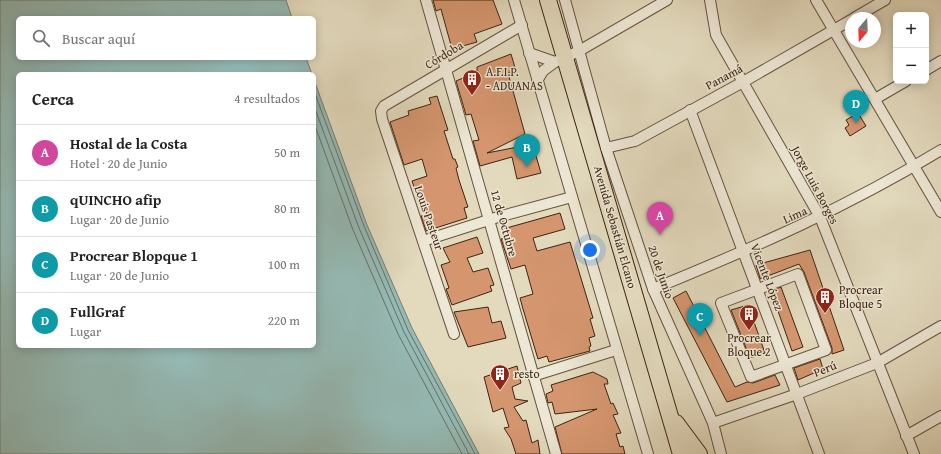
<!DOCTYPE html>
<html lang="es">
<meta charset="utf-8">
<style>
body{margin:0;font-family:"Gentium Book Plus",serif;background:#f2f2f2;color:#222}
.controls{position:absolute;right:12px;top:12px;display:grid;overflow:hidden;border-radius:6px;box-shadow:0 2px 10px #0003}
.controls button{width:36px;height:36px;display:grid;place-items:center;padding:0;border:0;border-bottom:1px solid #e0e0e0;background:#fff;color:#222;font:20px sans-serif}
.compass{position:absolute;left:845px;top:12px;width:36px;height:36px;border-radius:50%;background:#fff;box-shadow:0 2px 10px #0003;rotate:199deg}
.you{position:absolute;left:590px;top:250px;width:14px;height:14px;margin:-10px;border:3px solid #fff;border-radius:50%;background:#1a73e8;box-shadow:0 0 0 6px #1a73e833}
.badge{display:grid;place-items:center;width:26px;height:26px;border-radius:50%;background:#b45309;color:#fff;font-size:13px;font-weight:700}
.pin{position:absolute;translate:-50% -33px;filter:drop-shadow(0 1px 2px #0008)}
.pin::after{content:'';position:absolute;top:21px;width:14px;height:12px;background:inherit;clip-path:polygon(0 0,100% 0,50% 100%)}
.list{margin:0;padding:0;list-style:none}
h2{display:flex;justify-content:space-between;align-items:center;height:52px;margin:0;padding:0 16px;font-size:17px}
h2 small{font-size:13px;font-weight:400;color:#767676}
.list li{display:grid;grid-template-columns:26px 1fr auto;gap:12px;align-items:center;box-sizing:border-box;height:56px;padding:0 16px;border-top:1px solid #e0e0e0}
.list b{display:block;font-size:15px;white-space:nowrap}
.list p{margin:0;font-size:13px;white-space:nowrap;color:#767676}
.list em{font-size:13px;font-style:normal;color:#767676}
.icon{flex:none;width:22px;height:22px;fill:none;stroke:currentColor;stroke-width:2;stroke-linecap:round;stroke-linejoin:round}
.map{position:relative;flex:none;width:941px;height:454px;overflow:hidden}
.search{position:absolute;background:#fff;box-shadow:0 2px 10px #0003;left:16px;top:16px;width:300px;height:44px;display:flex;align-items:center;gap:10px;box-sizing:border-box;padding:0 14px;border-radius:6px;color:#767676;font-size:15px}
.panel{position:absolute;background:#fff;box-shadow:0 2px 10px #0003;left:16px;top:72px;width:300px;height:276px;border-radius:6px}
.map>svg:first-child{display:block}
.water{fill:#95bab5;stroke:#717e74}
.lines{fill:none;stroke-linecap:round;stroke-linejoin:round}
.shore{stroke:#686f64;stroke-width:1}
.building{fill:#d5966f;stroke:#3c2412}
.street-casing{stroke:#66523d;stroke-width:12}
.primary-casing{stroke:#3c2412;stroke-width:18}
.street{stroke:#ede7d5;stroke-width:10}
.primary{stroke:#e3dabe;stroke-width:16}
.labels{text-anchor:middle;stroke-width:3;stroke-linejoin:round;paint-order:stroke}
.street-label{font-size:12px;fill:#3c2412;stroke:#ede7d5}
.poi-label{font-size:12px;fill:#3c2412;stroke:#ede7d5;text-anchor:start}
</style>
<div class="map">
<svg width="941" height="454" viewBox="0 0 941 454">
<rect width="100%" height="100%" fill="#e3dabe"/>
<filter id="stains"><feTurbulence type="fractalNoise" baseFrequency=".005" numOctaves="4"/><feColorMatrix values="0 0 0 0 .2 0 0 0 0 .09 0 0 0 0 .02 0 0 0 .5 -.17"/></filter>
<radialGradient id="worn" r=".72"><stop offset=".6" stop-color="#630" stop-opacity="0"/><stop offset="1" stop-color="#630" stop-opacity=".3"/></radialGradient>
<path class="water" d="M 0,0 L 286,0 L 292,18 L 18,18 L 18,58 L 306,58 L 312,74 L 18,74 L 18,346 L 314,346 L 314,80 L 367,225 L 412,328 L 479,454 L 0,454 Z"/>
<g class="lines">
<g class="shore">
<path d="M 314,91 L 364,226 L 408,330 L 475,454"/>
<path d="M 314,106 L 359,228 L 404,332 L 469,454"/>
<path d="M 314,123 L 353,230 L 398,334 L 462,454"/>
</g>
</g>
<g class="building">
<path d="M 433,0 L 493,0 L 502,24 L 474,34 L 477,42 L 452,49 L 441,9 L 436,11 Z"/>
<path d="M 511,54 L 516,71 L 508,73 L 525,134 L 487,153 L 528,145 L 529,158 L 536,156 L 541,173 L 517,179 L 512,157 L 480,166 L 473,141 L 479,140 L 471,114 L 466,115 L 456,81 L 477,72 L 477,67 Z"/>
<path d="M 437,96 L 448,130 L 444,131 L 453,159 L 455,159 L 458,167 L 456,168 L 459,180 L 468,207 L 464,208 L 467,218 L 426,231 L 421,216 L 427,215 L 422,198 L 418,199 L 412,181 L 427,176 L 422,159 L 404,165 L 390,122 L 409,115 L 408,111 L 431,104 L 429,98 Z"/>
<path d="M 858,113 L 866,126 L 850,136 L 845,128 L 849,125 L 846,120 Z"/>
<path d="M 560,213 L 565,229 L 533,238 L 537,251 L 570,242 L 593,318 L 590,319 L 595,336 L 589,338 L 591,346 L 589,347 L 590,351 L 549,362 L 547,356 L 538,359 L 523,309 L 520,298 L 533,294 L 525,265 L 511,269 L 501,239 L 505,238 L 503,229 Z"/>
<path d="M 477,237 L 483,253 L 467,258 L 473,272 L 488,268 L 494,285 L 490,286 L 492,291 L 452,305 L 446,289 L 449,288 L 441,265 L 450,262 L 443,248 Z"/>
<path d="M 810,250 L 844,350 L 832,354 L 832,348 L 804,272 L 799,264 L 760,279 L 759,275 L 756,265 Z"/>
<path d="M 781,287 L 803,347 L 792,351 L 771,291 Z"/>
<path d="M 686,291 L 735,387 L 747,382 L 753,383 L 775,375 L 780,385 L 727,402 L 673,298 Z"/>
<path d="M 748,305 L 765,353 L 750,358 L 731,310 Z"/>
<path d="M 488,307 L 492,323 L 501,321 L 506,338 L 468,347 L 454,312 Z"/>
<path d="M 820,359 L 823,369 L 798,380 L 794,368 Z"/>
<path d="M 517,366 L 521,383 L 512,387 L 515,399 L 528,401 L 514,407 L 523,421 L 526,420 L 532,443 L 538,440 L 540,454 L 516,454 L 511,439 L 504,428 L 509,427 L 503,408 L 493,412 L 484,377 Z"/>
<path d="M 593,372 L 607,379 L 608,384 L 604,384 L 611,404 L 613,403 L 618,414 L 613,415 L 621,433 L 616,434 L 620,447 L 623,446 L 625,454 L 562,454 L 555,427 L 597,409 L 555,414 L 552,402 L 548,403 L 546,394 L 553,391 L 551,385 Z"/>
</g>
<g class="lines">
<g class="street-casing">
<g id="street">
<path d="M 426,0 L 556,454"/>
<path d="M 514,0 L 648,454"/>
<path d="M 565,0 L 606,148 L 653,289 L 713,423 L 721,454"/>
<path d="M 710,0 L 716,35 L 820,217 L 914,454"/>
<path d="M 816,0 L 941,212"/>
<path d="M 854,18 L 885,0"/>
<path d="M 529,53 L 555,62 L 579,51 L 667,0"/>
<path d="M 926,70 L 941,61"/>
<path d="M 537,81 L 543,71 L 555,62"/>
<path d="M 875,99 L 906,81"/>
<path d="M 690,110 L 819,454"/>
<path d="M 606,148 L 635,141 L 743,82 L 851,20"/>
<path d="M 423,241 L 498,217 L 572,197"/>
<path d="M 798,274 L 826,350 L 751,377 L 721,303 Z"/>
<path d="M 653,289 C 753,248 848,207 941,150"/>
<path d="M 454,334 L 382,119 L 381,111 L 384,106 L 522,25"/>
<path d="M 533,376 L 616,350"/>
<path d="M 713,423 L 797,394 L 877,363 L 941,326"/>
<path d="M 906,436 L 941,416"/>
</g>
</g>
<g class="primary-casing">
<g id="primary">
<path d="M 548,0 L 681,454"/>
<path d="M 676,423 L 699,454"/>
</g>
</g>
<use href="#street" class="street"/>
<use href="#primary" class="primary"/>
</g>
<defs>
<g id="building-pin" transform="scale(1)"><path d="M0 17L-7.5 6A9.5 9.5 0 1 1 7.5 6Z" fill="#8f2418" stroke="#ede7d5"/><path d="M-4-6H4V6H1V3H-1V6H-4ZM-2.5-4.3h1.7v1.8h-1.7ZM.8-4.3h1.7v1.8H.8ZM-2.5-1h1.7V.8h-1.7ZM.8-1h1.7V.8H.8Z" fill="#fff"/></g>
</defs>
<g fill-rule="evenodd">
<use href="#building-pin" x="472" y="79"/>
<use href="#building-pin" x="825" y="297"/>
<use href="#building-pin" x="749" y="314"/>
<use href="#building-pin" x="500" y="374"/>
</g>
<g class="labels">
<g class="street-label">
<text transform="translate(444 55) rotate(-31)" y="4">Córdoba</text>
<text transform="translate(724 77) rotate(-28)" y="4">Panamá</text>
<text transform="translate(815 185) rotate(62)" y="4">Jorge Luis Borges</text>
<text transform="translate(795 215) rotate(-24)" y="4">Lima</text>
<text transform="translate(429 218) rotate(71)" y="4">Louis Pasteur</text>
<text transform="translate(504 223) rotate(74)" y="4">12 de Octubre</text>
<text transform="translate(615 227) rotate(74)" y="4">Avenida Sebastián Elcano</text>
<text transform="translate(661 272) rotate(71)" y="4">20 de Junio</text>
<text transform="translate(767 277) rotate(69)" y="4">Vicente López</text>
<text transform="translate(825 369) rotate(-21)" y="4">Perú</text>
</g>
<g class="poi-label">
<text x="486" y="76">A.F.I.P.<tspan x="486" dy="14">- ADUANAS</tspan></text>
<text x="839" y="294">Procrear<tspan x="839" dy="14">Bloque 5</tspan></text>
<text x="749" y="342" text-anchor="middle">Procrear<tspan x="749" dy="14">Bloque 2</tspan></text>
<text x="514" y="378">resto</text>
</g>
</g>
<rect width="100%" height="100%" filter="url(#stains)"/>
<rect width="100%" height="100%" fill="url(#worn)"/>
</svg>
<div class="controls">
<button>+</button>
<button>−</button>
</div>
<svg class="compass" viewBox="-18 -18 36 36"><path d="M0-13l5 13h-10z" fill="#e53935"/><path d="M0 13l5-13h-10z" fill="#767676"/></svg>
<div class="you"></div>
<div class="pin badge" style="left:660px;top:235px;background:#d1479c">A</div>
<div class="pin badge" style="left:527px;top:167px;background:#0f9aa8">B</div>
<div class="pin badge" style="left:700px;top:336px;background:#0f9aa8">C</div>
<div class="pin badge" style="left:856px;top:123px;background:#0f9aa8">D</div>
<div class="search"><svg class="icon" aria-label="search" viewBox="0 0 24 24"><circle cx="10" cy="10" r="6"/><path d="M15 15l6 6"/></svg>Buscar aquí</div>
<section class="panel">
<h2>Cerca<small>4 resultados</small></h2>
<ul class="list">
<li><span class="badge" style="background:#d1479c">A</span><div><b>Hostal de la Costa</b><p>Hotel · 20 de Junio</p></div><em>50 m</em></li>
<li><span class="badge" style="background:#0f9aa8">B</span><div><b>qUINCHO afip</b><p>Lugar · 20 de Junio</p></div><em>80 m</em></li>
<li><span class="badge" style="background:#0f9aa8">C</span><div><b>Procrear Blopque 1</b><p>Lugar · 20 de Junio</p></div><em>100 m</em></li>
<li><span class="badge" style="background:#0f9aa8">D</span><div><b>FullGraf</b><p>Lugar</p></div><em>220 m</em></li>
</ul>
</section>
</div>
